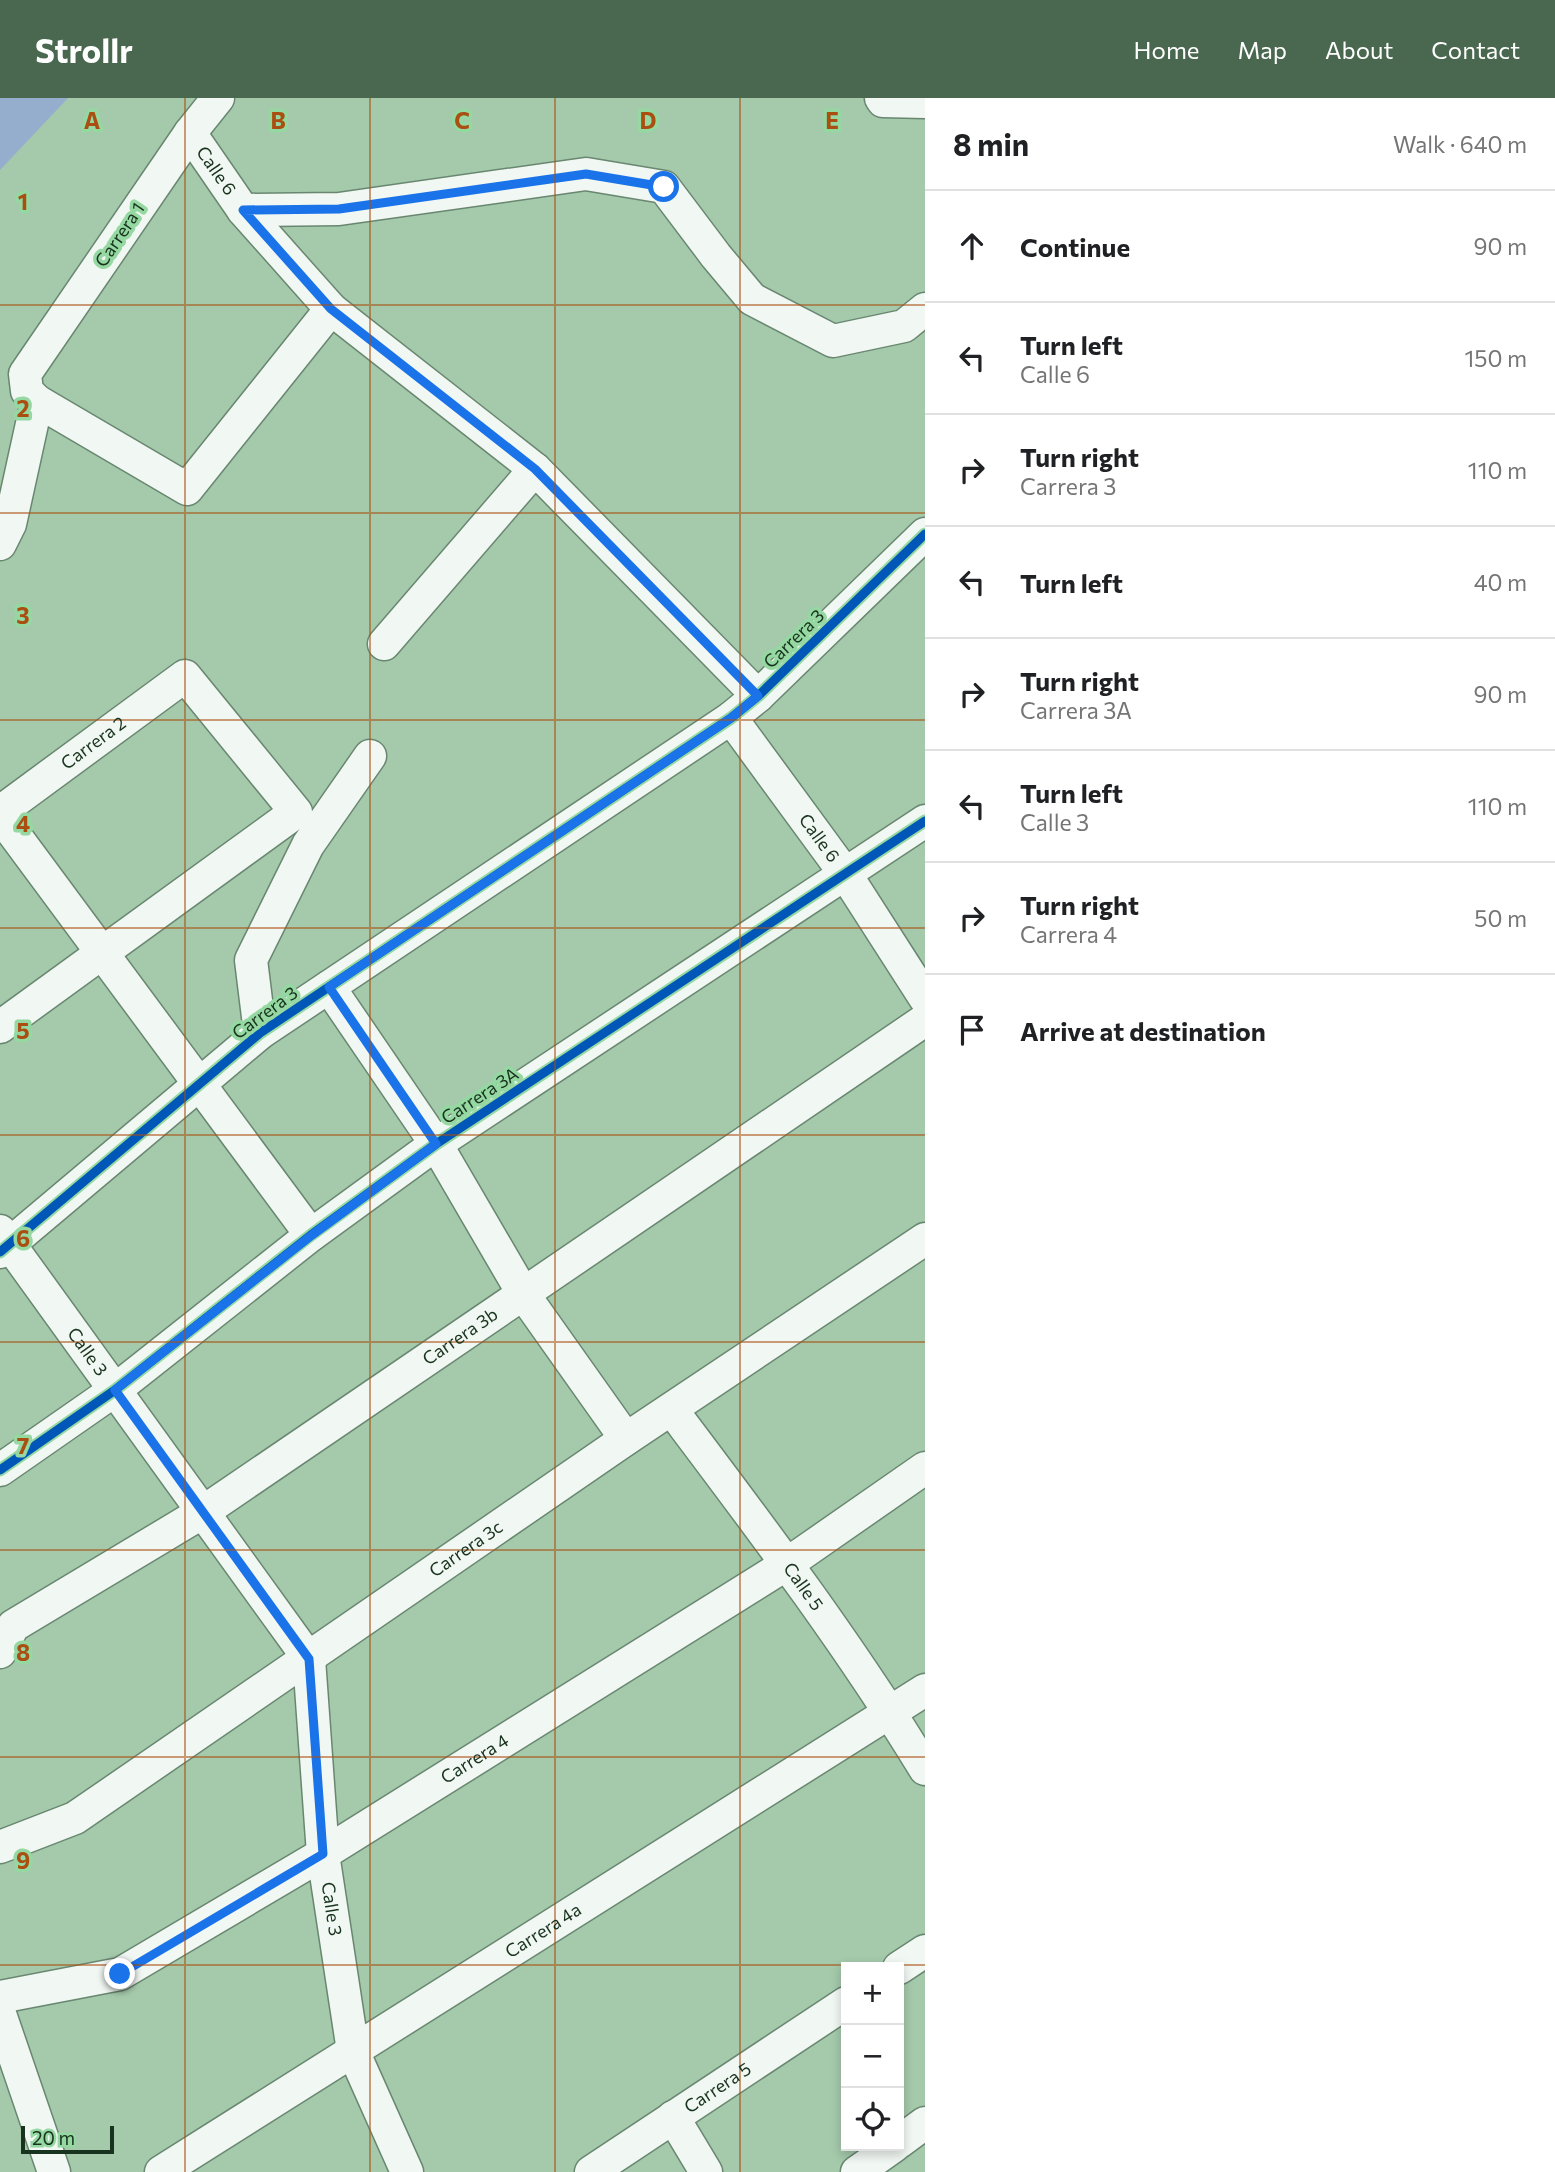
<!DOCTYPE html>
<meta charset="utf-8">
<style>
body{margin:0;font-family:Commissioner,sans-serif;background:#f2f2f2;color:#202124}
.controls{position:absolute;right:21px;bottom:21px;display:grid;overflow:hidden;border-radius:0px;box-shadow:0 4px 10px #0003}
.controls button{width:63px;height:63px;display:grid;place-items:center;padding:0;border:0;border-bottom:2px solid #e0e0e0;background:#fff;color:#202124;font:35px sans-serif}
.scale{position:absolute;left:21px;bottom:18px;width:93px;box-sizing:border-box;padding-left:7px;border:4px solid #18331e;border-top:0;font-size:19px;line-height:24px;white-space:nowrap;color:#18331e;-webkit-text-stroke:5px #95d8a2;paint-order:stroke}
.stop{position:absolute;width:21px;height:21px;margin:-16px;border:5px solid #1a73e8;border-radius:50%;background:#fff}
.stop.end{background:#1a73e8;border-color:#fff;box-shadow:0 2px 7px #0008}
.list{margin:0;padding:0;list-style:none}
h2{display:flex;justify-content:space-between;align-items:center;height:91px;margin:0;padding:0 28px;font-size:30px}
h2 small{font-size:23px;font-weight:400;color:#757577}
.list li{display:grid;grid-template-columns:46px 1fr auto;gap:21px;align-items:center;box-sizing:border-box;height:112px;padding:0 28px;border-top:2px solid #e0e0e0}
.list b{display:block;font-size:26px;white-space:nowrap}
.list p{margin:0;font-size:23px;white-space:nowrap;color:#757577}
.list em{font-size:23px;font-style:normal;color:#757577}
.icon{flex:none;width:38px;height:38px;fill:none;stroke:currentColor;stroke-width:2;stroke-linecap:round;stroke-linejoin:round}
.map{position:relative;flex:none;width:925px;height:2074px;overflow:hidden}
header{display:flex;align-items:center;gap:42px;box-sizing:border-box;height:98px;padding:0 35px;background:#49684f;color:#fff}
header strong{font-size:33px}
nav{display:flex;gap:38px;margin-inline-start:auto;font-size:24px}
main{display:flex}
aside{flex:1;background:#fff}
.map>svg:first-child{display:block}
.water{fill:#96aecd}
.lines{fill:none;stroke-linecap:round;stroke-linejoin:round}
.minor-casing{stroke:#698770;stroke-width:35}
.minor{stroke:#f1f7f2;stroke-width:32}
.cycleway-casing{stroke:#95d8a2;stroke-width:13}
.cycleway{stroke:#0057b8;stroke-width:9}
.route{stroke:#1a73e8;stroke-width:9}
.grid{fill:none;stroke:#aa4e11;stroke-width:2;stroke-opacity:0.55}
.labels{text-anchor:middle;stroke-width:7;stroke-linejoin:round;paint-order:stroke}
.street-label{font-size:18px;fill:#18331e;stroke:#95d8a2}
.grid-label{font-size:23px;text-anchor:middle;font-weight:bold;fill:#aa4e11;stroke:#95d8a2;stroke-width:7;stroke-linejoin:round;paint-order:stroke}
</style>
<header>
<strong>Strollr</strong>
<nav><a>Home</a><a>Map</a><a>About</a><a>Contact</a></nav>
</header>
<main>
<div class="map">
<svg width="925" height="2074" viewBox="0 0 925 2074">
<rect width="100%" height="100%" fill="#a4c9ab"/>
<path class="water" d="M 0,0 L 68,0 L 0,72 Z"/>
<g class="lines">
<g class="minor-casing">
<g id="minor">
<path d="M 218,0 L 190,35 L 25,276 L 27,293 L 37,303 L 187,391 L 331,211"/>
<path d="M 881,0 L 883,3 L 925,4"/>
<path id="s1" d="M 190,35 L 243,112 L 331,211 L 535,371 L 758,598"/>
<path d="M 243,112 L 339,111 L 586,76 L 664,89 L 716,158 L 752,201 L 833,243 L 904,228 L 925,211"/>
<path d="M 0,446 L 10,426 L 37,303"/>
<path d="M 384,546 L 535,371"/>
<path id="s2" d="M 731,620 L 846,777 L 925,900"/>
<path id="s3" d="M 0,714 L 185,578 L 296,714 L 0,929"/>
<path d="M 0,717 L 311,1137"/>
<path d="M 329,889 L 436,1046 L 524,1197 L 626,1341"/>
<path d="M 260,935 L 251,862 L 308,747 L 370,658"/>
<path id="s4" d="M 0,1133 L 309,1561 L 323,1756 L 353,1953 L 407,2074"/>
<path d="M 0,1154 L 260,935 L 731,620 L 758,598 L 925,436"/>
<path id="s5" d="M 672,1312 C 760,1429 849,1546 925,1671"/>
<path d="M 0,1372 L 115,1292 L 311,1137 L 436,1046 L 925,723"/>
<path id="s6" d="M 0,1554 L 13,1528 L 203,1414 L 925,922"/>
<path id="s7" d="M 0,1749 L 75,1720 L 626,1341 L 925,1141"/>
<path d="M 899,1870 L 925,1853"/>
<path id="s8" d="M 0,1899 L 120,1876 L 323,1756 L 787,1466 L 925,1370"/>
<path d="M 0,1916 L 54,2074"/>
<path d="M 673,2019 L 706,2074"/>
<path d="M 899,2044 L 925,2025"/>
<path id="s9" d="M 161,2074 L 925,1592"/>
<path id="s10" d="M 591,2074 L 846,1905"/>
<path d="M 857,2074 L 894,2048"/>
</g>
</g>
<use href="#minor" class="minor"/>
<g class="cycleway-casing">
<g id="cycleway">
<path d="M 0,1154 L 260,935 L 731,620 L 758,598 L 925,436"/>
<path d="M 0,1372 L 115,1292 L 311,1137 L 436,1046 L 925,723"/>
</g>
</g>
<use href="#cycleway" class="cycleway"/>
</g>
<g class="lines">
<path class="route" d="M 120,1876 L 323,1756 L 309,1561 L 115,1292 L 312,1137 L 436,1046 L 329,889 L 731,620 L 758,598 L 535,371 L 331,211 L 243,112 L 339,111 L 586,76 L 664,89"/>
</g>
<path class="grid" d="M 185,0 L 185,2074M 370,0 L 370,2074M 555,0 L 555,2074M 740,0 L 740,2074M 0,207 L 925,207M 0,415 L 925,415M 0,622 L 925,622M 0,830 L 925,830M 0,1037 L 925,1037M 0,1244 L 925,1244M 0,1452 L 925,1452M 0,1659 L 925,1659M 0,1867 L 925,1867"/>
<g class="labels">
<g class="street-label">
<text dy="6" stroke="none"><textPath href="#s1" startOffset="46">Calle 6</textPath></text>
<text transform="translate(120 137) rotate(-56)" y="6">Carrera 1</text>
<text transform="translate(794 541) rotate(-44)" y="6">Carrera 3</text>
<text dy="6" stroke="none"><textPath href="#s3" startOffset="116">Carrera 2</textPath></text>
<text dy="6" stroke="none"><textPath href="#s2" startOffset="149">Calle 6</textPath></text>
<text transform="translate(265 915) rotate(-36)" y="6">Carrera 3</text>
<text transform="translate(480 998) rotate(-33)" y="6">Carrera 3A</text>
<text dy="6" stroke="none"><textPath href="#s6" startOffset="562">Carrera 3b</textPath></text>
<text dy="6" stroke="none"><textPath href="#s4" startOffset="149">Calle 3</textPath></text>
<text dy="6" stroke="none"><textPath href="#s7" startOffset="555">Carrera 3c</textPath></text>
<text dy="6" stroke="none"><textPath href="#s5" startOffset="220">Calle 5</textPath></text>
<text dy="6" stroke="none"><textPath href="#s8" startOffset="537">Carrera 4</textPath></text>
<text dy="6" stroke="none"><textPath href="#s4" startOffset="779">Calle 3</textPath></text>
<text dy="6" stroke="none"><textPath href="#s9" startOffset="452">Carrera 4a</textPath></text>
<text dy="6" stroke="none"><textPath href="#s10" startOffset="152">Carrera 5</textPath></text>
</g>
</g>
<g class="grid-label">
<text x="92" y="31">A</text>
<text x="278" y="31">B</text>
<text x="462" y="31">C</text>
<text x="648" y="31">D</text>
<text x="832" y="31">E</text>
<text x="23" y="112">1</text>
<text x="23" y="319">2</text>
<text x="23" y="526">3</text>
<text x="23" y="734">4</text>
<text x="23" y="941">5</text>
<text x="23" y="1149">6</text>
<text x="23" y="1356">7</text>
<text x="23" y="1563">8</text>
<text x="23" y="1771">9</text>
</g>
</svg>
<div class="controls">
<button>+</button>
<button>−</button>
<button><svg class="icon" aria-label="locate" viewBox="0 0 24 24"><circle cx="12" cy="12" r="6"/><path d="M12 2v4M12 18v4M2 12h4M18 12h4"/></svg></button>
</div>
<div class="scale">20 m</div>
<div class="stop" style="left:664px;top:89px"></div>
<div class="stop end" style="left:120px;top:1876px"></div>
</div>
<aside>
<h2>8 min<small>Walk · 640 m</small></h2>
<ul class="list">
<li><svg class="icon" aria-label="ahead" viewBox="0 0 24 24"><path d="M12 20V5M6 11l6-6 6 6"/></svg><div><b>Continue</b></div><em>90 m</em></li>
<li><svg class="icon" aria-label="left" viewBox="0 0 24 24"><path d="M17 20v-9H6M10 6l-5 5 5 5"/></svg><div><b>Turn left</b><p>Calle 6</p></div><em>150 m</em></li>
<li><svg class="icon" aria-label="right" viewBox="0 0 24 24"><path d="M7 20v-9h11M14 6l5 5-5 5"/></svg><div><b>Turn right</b><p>Carrera 3</p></div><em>110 m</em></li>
<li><svg class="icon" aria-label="left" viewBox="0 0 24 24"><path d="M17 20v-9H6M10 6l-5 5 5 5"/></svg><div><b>Turn left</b></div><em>40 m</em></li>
<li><svg class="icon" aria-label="right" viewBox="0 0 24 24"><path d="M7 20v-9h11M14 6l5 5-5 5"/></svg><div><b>Turn right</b><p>Carrera 3A</p></div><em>90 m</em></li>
<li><svg class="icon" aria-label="left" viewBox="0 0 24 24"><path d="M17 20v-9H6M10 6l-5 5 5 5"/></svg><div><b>Turn left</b><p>Calle 3</p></div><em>110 m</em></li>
<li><svg class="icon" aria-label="right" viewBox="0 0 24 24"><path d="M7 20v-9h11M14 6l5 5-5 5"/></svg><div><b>Turn right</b><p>Carrera 4</p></div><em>50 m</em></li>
<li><svg class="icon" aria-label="arrive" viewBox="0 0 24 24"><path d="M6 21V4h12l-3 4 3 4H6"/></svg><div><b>Arrive at destination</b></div></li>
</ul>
</aside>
</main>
